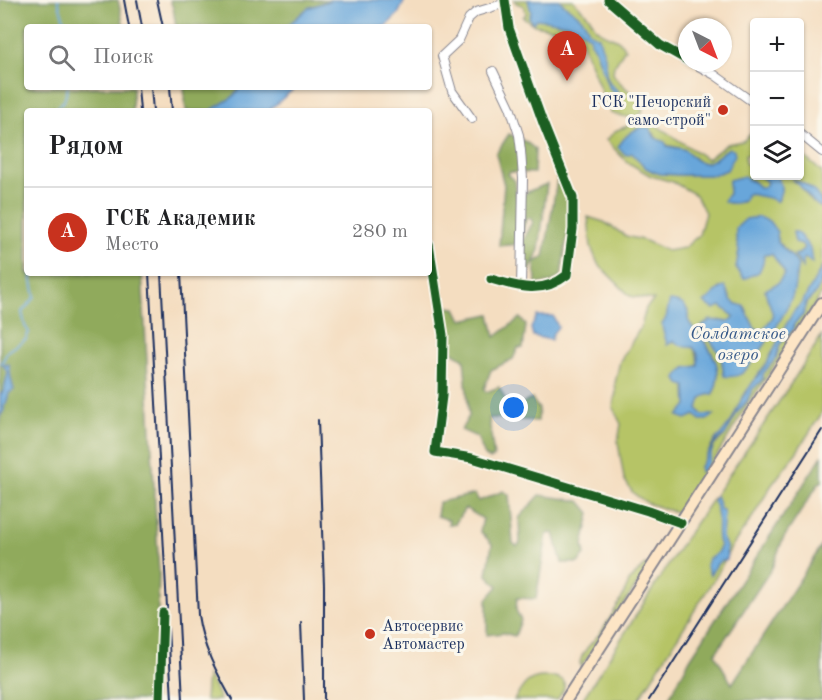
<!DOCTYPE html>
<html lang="ru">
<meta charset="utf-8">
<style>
body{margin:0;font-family:"Old Standard TT",serif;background:#f2f2f2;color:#202124}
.controls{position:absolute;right:18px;top:18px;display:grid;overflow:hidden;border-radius:6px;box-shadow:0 2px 4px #0004}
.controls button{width:54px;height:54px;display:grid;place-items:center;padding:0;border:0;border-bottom:2px solid #e0e0e0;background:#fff;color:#202124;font:30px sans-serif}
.compass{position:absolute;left:678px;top:18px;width:54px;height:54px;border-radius:50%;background:#fff;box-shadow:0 2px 4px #0004;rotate:138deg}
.you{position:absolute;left:514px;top:408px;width:21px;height:21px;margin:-15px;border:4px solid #fff;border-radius:50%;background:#1a73e8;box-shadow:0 0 0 9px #1a73e833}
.badge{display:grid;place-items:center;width:39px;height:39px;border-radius:50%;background:#c8321e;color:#fff;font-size:20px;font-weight:700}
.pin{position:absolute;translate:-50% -50px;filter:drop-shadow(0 2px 3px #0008)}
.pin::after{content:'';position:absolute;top:32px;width:21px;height:18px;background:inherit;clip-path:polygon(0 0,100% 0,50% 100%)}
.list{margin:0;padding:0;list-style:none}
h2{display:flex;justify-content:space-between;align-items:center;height:78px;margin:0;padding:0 24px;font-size:26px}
h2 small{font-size:20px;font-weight:400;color:#757577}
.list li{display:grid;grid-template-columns:39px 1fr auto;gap:18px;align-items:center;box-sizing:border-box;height:90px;padding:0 24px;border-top:2px solid #e0e0e0}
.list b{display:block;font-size:22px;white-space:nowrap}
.list p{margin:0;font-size:20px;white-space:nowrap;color:#757577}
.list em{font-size:20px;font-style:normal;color:#757577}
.icon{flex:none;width:33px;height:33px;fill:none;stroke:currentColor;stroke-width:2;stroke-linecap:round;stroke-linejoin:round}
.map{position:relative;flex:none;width:822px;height:700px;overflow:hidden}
.search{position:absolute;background:#fff;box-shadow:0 2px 4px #0004;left:24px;top:24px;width:408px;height:66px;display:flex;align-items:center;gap:15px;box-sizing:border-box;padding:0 21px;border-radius:6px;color:#757577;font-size:22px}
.panel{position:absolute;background:#fff;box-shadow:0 2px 4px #0004;left:24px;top:108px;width:408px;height:168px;border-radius:6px}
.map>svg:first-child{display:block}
.green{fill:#b6c466;stroke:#687a62;stroke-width:1.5;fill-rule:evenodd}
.forest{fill:#90aa5b;stroke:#566c5c;stroke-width:1.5}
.water{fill:#67a6da;stroke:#416a9c;stroke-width:1.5}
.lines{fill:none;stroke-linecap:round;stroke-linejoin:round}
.stream{stroke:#67a6da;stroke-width:2}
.minor-casing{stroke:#88868f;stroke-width:10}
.secondary-casing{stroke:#88868f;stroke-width:14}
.minor{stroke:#fff;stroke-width:8}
.secondary{stroke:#fde5c5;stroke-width:10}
.rail{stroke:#1b2f5e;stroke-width:2}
.cycleway-casing{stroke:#fbf7ec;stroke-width:13}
.cycleway{stroke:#1b5e20;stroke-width:9}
.poi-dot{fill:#c8321e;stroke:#fbf7ec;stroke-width:2}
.labels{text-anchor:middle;stroke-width:6;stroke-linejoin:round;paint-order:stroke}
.poi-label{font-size:16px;fill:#1b2f5e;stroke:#fbf7ec;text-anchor:end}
.water-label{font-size:18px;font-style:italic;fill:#365989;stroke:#fbf7ec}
</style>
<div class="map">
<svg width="822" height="700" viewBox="0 0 822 700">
<rect width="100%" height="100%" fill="#fbf7ec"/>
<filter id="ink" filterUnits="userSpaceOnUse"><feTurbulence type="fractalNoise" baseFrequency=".0167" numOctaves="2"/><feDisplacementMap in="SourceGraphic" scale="12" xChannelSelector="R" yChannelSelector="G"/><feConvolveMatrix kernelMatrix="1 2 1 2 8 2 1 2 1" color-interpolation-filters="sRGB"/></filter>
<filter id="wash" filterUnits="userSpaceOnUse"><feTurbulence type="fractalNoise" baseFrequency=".008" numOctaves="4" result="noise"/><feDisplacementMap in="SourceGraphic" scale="24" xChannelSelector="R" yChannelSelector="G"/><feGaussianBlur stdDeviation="1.35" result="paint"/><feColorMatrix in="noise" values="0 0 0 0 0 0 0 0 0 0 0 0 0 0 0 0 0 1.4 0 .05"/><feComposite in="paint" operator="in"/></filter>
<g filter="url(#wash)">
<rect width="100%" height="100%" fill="#f4ddc0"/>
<g class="green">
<path d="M 514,0 L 573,0 C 578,6 585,11 590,18 C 593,22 594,27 598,30 C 607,38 620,36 625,49 L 614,66 L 613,73 C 617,82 624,85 630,92 C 635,97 637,103 643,107 L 642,113 C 633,120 621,116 610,113 L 611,108 L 604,99 L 579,34 L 572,36 L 565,35 L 556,29 L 534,25 L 523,17 L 526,14 L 524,6 L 516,3 Z"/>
<path d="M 647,119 L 707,159 L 727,144 L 743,141 L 754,131 L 754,154 L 745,155 L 745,163 L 754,169 L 754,176 L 760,176 L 767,182 L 765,187 C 759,189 756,184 751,180 L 737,178 L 729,180 L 729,194 L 725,198 L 728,203 L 743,202 L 745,200 L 746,195 L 749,192 L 755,195 L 772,197 L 774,200 L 779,200 L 779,194 L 781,191 L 781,186 L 777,176 L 800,176 L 800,153 L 822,172 L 822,202 C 813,190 807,184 793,180 L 794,182 L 798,183 L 810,200 L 822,208 L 822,267 L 802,303 L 794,311 L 768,361 L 742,398 L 731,422 L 721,435 L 716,438 L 700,467 L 708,464 L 713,447 L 726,434 L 737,413 L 747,401 L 751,390 L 761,381 L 763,378 L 763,374 L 776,358 L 780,344 L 794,329 L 793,324 L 803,315 L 806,303 L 816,293 L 822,279 L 822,293 L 786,349 L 748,404 L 707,472 L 677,513 L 647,503 L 633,493 L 624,479 L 618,442 L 621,424 L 613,408 L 616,392 L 615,383 L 620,361 L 641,327 L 646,308 L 654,300 L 630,296 L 598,264 L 591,247 L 588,217 L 604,222 L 626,236 L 646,241 L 667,251 L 684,248 L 699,235 L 705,213 L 696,195 L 673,182 L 651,176 L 627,162 L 606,140 L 617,130 ZM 654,133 C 659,149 675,144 686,151 C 693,155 697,164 707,163 C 712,162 718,156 723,152 L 727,170 L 713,175 L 680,175 L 661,174 L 654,172 L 646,168 L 632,153 ZM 777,232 L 778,242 L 794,259 L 796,277 L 770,336 L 753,360 L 741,374 L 724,376 L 721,356 L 701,327 L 718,320 L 728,322 L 735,317 L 721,306 L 705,302 L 712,296 L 720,288 L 729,294 C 731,304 736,304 744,306 L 755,329 L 763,330 L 774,317 L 772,306 L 767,298 L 779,283 L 785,272 L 772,254 L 764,255 L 763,263 L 744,278 L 736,268 L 739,251 L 736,237 ZM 793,232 L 797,232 L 810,248 L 809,261 L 806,258 L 803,259 L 803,267 C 799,263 797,260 797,254 L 799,254 L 804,248 L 802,244 L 795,242 ZM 688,310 C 688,314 687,317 688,320 C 690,326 697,331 700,335 C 715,353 724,372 713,394 C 702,395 700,398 698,409 L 701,415 L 707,416 L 695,415 L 687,405 L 686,386 L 676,378 L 685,368 L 698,366 C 697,345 693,346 674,341 L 667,344 L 667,313 Z"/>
<path d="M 822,335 L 822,413 L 796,453 L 771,486 L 752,518 L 732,546 L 726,557 L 727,560 L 724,561 L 718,573 L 641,696 L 638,700 L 582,700 C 617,646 650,592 685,539 C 731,471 779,405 822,335 Z"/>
<path d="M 645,565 L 649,567 L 581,667 L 580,662 L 582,656 L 587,648 L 602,631 L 621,600 L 630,580 Z"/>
<path d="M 207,675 L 215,688 L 220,700 L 205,700 Z"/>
<path d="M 541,677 L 555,677 L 563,680 C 567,688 561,694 557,700 L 514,700 C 523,687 525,679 541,677 Z"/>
</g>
<g class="forest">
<path d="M 0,0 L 118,0 L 124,27 L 27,27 L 27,87 L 133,87 L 132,111 L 27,111 L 27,273 L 142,273 L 159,573 L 157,638 L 153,676 L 153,700 L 0,700 Z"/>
<path d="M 170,0 L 331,0 L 308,8 L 286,27 L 176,27 L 173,8 Z"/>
<path d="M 184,87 L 240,87 L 233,97 L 210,111 L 186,111 Z"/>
<path d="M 509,134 L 526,142 L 535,149 L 534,173 L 510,172 L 508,174 L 515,181 L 517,201 L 527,192 L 547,184 L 539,250 L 528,275 L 524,272 L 523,241 L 533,222 L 530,218 L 526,219 L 519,244 L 499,246 L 504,185 L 496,154 Z"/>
<path d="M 558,174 L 561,178 L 560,185 L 567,199 L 569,225 L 561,276 L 550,283 L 536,284 L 535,262 L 544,257 Z"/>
<path d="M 447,307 L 456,308 L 462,320 L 490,314 L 495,337 L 520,318 L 526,325 L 523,348 L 518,348 L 513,359 L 491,370 L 484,389 L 486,392 L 499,387 L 505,399 L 516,406 L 532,399 L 539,409 L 538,421 L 489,418 L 494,457 L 490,459 L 485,456 L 477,437 L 461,430 L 469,416 L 464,359 L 448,349 Z"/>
<path d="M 822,456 L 822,482 L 819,483 L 783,539 L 772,568 L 715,654 L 732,684 L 822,545 L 822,700 L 668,700 L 690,659 Z"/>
<path d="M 503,491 L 509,495 L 513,543 L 517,546 L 520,543 L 519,518 L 540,495 L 580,501 L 590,513 L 583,545 L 585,555 L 578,563 L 562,563 L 554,533 L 547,534 L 536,599 L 517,598 L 516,610 L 521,620 L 515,636 L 503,633 L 487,635 L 487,599 L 498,586 L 487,575 L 492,544 L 480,531 L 483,519 L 465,508 L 455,524 L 448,524 L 449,520 L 437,516 L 439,502 L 475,494 L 479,501 Z"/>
</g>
<g class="water">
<path d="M 331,0 L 405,0 L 398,14 L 385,27 L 286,27 L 308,8 Z"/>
<path d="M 528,0 L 559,0 C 570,11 585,15 589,32 L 599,37 C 600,44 603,49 605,56 C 606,63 605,70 607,77 C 610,88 621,88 622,102 L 608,86 L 595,48 L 590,41 L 590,37 C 575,24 555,21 536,19 L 533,23 L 529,18 L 531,12 Z"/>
<path d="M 240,87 L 296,87 L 268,111 L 210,111 L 233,97 Z"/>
<path d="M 644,127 L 650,128 L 655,138 L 665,142 L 667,146 C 673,148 679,147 685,150 C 689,153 692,157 696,160 C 708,169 719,154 729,148 L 734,150 L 735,155 L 727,170 L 713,175 L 680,175 L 661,174 L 654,172 L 646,168 L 632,153 L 626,155 L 618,147 C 624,137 633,129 644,127 Z"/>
<path d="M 744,176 C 746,178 748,179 750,180 C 757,182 757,190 765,187 L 767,182 L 760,176 L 777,176 L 781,186 L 781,191 C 779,195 780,199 777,202 C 768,195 760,198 749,193 L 746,195 L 745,200 C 740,203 730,205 724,201 L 725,198 L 729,194 L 729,180 Z"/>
<path d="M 792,179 C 805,183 822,193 822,208 C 811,203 808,194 800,186 C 797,183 794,182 792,179 Z"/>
<path d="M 758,217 L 769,221 L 777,232 L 778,243 L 794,259 L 798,265 C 795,275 796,287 792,297 C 786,313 755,363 742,373 C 737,377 730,377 724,376 L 721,356 L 701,327 L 710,320 L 728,322 L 735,317 L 721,306 L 714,309 L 704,303 C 711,297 717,289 725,286 C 731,299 729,303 744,306 L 755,329 L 763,330 L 773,317 C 772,307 767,300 765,290 L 778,283 L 785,273 L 772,254 L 764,255 L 763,263 L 759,272 L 744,279 L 736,268 L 739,251 L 736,237 L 736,228 L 746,219 Z"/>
<path d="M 793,232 L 797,232 L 810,248 L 812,263 L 806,258 L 803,259 L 803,268 L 794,255 L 799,254 L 804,248 L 802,244 L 795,242 Z"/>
<path d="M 822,267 L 822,279 L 816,293 L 806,303 L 803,315 L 794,324 L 794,329 L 780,344 L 776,358 L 763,374 L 763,378 L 761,381 L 752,390 L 747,401 L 737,413 L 726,434 L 718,440 L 713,447 L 708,464 L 703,471 L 700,472 L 700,467 L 717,438 L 721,435 L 731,422 L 742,398 L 768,361 L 779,339 L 774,337 L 775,333 L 781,334 L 794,311 L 802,303 Z"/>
<path d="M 670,301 C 678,302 686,303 688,313 C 688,318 687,318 689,322 C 692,328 698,332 701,337 C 715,356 724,370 713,394 C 702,395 700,398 698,409 L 702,415 L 714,415 L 707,420 L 700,420 L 695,415 L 686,419 L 678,416 L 687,405 L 686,386 L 680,384 L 676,378 L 685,368 L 698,366 L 698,354 L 693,347 C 685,348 680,346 674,341 L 667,345 C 666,337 662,332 662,324 C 669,317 666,310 670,301 Z"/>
<path d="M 537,316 L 553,316 L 558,327 L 553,333 L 551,340 L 533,336 L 531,328 Z"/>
<path d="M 2,363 L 6,365 L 9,364 L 11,379 L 14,390 L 9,393 L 6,404 L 4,405 L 4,410 L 0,417 L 0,395 L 3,392 L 8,373 Z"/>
<path d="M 716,495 L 720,509 L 723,510 L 724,514 L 722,537 L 726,546 L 727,560 L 721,561 L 717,564 L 710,575 L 706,565 L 708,559 C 713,557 717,554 719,549 C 721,543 719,546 718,540 C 716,526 721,514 713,501 Z"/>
</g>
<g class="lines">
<g class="stream">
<path d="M 58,0 L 66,27"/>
<path d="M 56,111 L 59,105 L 64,101 L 68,87"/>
<path d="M 2,363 L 7,352 L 26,339 L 29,332 L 25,326 L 22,312 L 35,297 L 32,281 L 32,273"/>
</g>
</g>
</g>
<g filter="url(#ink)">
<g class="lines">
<g class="minor-casing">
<g id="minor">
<path d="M 608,0 L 660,45 L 687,60"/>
<path d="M 693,63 L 715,75 L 754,103"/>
<path d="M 493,71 L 510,107 L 519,135 L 521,151 L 523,179 L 521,288"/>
<path d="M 472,119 L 452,91 L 442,56 L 459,40 L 469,18 L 476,12 L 506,3"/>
<path d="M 800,134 L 822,152"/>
<path d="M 429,245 L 443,335 L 442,396 L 435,452 L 472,458 L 648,511 L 681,523"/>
<path d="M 491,279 C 518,287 542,295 567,275 L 573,229 L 573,198 L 543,123 L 509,28 L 505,0"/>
<path d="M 160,700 L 163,613"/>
</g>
</g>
<g class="secondary-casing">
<path id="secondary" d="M 566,700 L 822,303"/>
</g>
<use href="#minor" class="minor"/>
<use href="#secondary" class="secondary"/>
<g class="rail">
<path d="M 124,0 L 129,27"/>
<path d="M 137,0 L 142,27"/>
<path d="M 157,0 L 163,27"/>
<path d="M 138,87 L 140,111"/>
<path d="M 151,87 L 153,111"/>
<path d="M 170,87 L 172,111"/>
<path d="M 149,273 L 172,700"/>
<path d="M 161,273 L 183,700"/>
<path d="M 181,273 L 198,615 C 203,648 216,671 232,700"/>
<path d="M 318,420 L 324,585 L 324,700"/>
<path d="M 301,622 L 304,700"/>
<path d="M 649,700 L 822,430"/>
</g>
<g class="cycleway-casing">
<g id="cycleway">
<path d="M 608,0 L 660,45 L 687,60"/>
<path d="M 429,245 L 443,335 L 442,396 L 435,452 L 472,458 L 648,511 L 681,523"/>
<path d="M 491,279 C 518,287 542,295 567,275 L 573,229 L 573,198 L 543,123 L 509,28 L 505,0"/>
<path d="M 160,700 L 163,613"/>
</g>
</g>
<use href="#cycleway" class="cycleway"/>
</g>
</g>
<g class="poi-dot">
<circle cx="723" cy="110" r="6"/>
<circle cx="370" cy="634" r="6"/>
</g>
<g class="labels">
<g class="poi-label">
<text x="711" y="107">ГСК "Печорский<tspan x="711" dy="18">само-строй"</tspan></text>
<text x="382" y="631" text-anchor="start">Автосервис<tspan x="382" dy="18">Автомастер</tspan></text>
</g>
<g class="water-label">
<text x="738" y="339">Солдатское<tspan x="738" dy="21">озеро</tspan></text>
</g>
</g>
</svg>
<div class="controls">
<button>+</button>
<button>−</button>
<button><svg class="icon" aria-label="layers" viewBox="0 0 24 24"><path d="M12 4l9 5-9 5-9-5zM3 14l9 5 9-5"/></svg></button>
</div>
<svg class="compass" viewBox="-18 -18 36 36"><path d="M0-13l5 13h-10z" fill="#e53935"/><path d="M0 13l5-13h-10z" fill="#757577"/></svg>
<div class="you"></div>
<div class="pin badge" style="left:567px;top:81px">A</div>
<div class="search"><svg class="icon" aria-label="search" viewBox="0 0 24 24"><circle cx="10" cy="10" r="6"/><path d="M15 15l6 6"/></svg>Поиск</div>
<section class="panel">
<h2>Рядом<small></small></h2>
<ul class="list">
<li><span class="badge">A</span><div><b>ГСК Академик</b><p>Место</p></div><em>280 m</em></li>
</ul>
</section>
</div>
